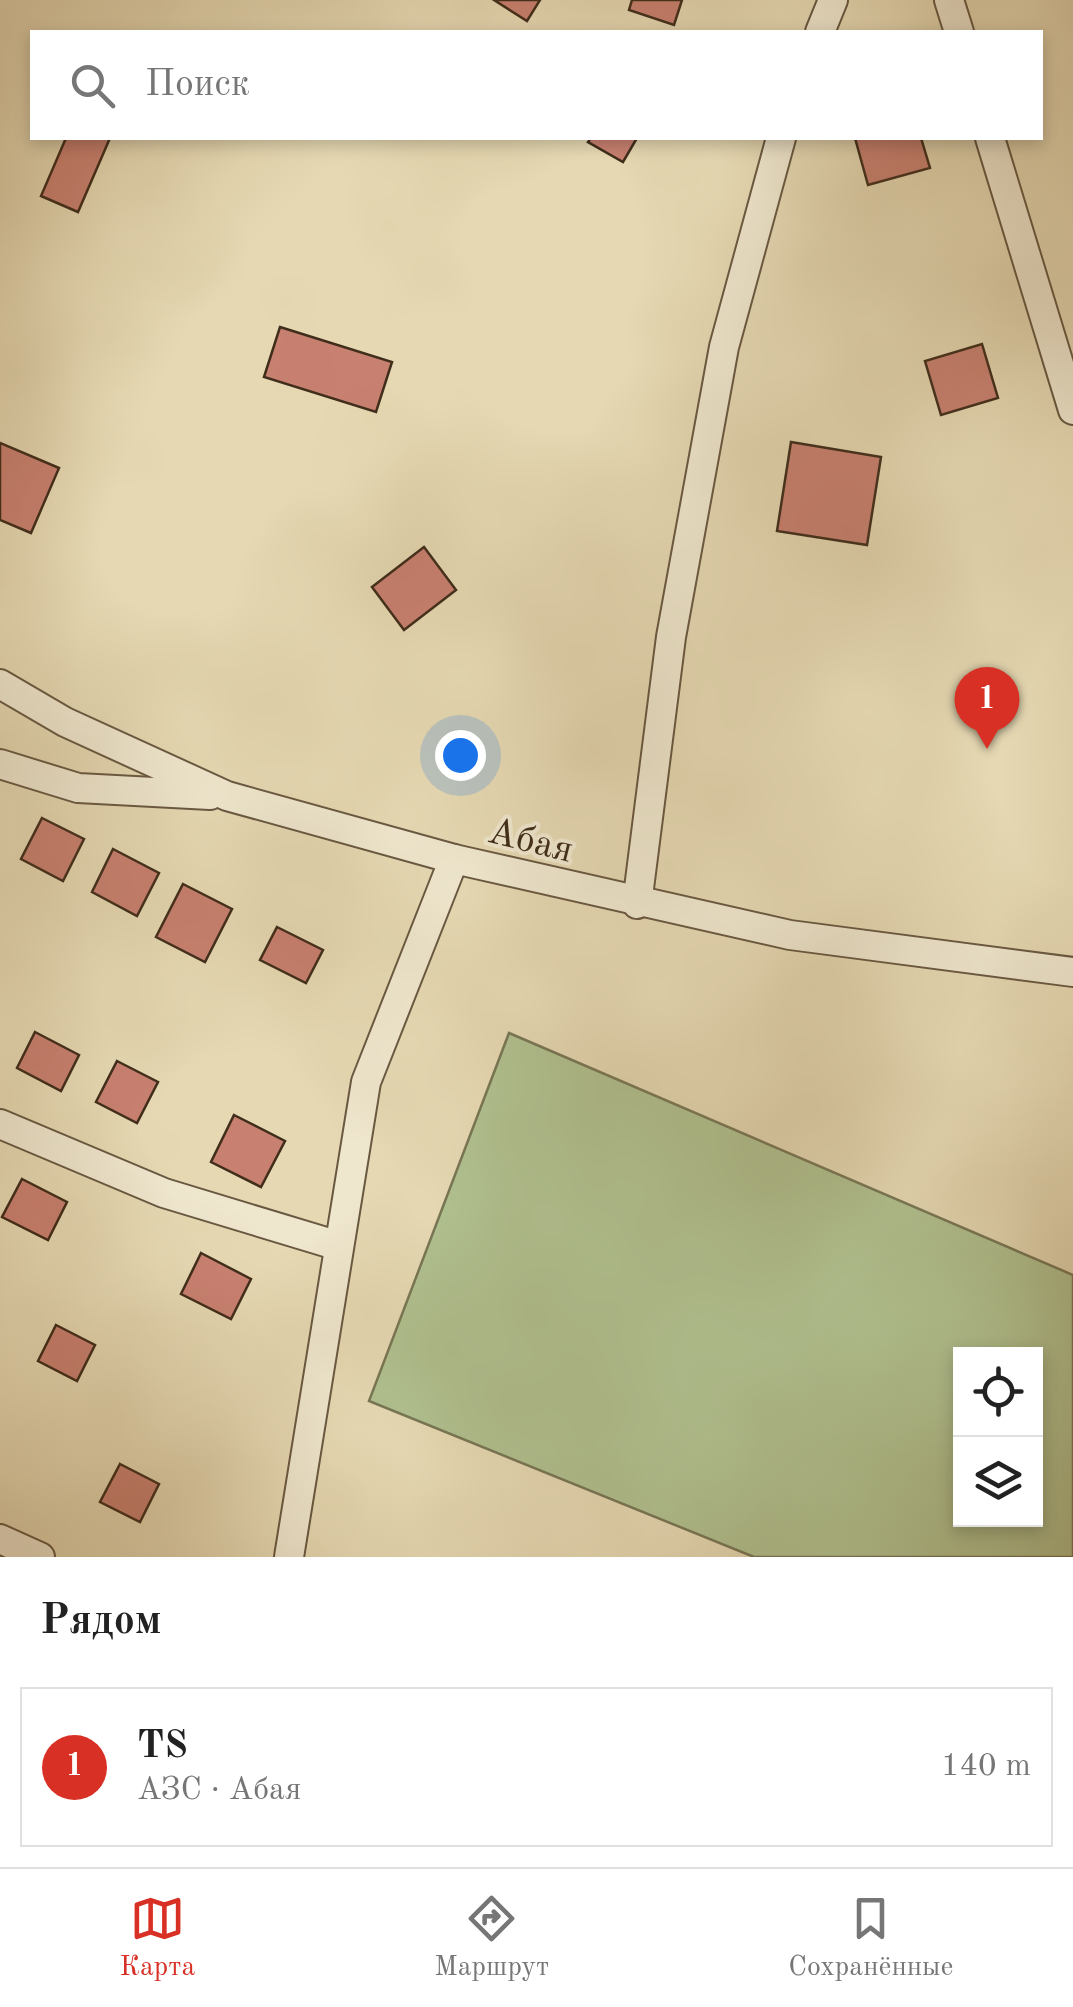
<!DOCTYPE html>
<html lang="ru">
<meta charset="utf-8">
<style>
body{margin:0;font-family:"Old Standard TT",serif;background:#f6f6f6;color:#222}
.controls{position:absolute;right:30px;bottom:30px;display:grid;overflow:hidden;border-radius:0px;box-shadow:0 5px 15px #0003}
.controls button{width:90px;height:90px;display:grid;place-items:center;padding:0;border:0;border-bottom:2px solid #e0e0e0;background:#fff;color:#222;font:50px sans-serif}
.you{position:absolute;left:460px;top:755px;width:35px;height:35px;margin:-25px;border:8px solid #fff;border-radius:50%;background:#1a73e8;box-shadow:0 0 0 15px #1a73e833}
.badge{display:grid;place-items:center;width:65px;height:65px;border-radius:50%;background:#d93025;color:#fff;font-size:32px;font-weight:700}
.pin{position:absolute;translate:-50% -82px;filter:drop-shadow(0 2px 5px #0008)}
.pin::after{content:'';position:absolute;top:52px;width:35px;height:30px;background:inherit;clip-path:polygon(0 0,100% 0,50% 100%)}
.list{margin:0;padding:0;list-style:none}
h2{display:flex;justify-content:space-between;align-items:center;height:130px;margin:0;padding:0 40px;font-size:42px}
h2 small{font-size:32px;font-weight:400;color:#767676}
.list li{display:grid;grid-template-columns:65px 1fr auto;gap:30px;align-items:center;box-sizing:border-box;height:160px;margin:0 20px 20px;padding:0 20px;border:2px solid #e0e0e0;border-radius:0px}
.list b{display:block;font-size:38px;white-space:nowrap}
.list p{margin:0;font-size:32px;white-space:nowrap;color:#767676}
.list em{font-size:32px;font-style:normal;color:#767676}
.icon{flex:none;width:55px;height:55px;fill:none;stroke:currentColor;stroke-width:2;stroke-linecap:round;stroke-linejoin:round}
.map{position:relative;flex:none;width:1073px;height:1557px;overflow:hidden}
.search{position:absolute;background:#fff;box-shadow:0 5px 15px #0003;left:30px;right:30px;top:30px;height:110px;display:flex;align-items:center;gap:25px;box-sizing:border-box;padding:0 35px;border-radius:0px;color:#767676;font-size:38px}
.sheet{height:310px;background:#fff}
nav{display:flex;justify-content:space-around;align-items:center;box-sizing:border-box;height:140px;border-top:2px solid #e0e0e0;background:#fff;font-size:28px;color:#767676}
nav a{display:grid;justify-items:center;gap:5px}
nav .on{color:#d93025}
.map>svg:first-child{display:block}
.green{fill:#b0c08f;stroke:#787655;stroke-width:2.5;fill-rule:evenodd}
.building{fill:#c88070;stroke:#402d1b;stroke-width:2.5}
.lines{fill:none;stroke-linecap:round;stroke-linejoin:round}
.minor-casing{stroke:#695841;stroke-width:32}
.minor{stroke:#eee6cd;stroke-width:28}
.labels{text-anchor:middle;stroke-width:8;stroke-linejoin:round;paint-order:stroke}
.street-label{font-size:38px;fill:#402d1b;stroke:#eee6cd}
</style>
<div class="map">
<svg width="1073" height="1557" viewBox="0 0 1073 1557">
<rect width="100%" height="100%" fill="#e5d8b2"/>
<filter id="stains"><feTurbulence type="fractalNoise" baseFrequency=".002" numOctaves="4"/><feColorMatrix values="0 0 0 0 .2 0 0 0 0 .09 0 0 0 0 .02 0 0 0 .5 -.17"/></filter>
<radialGradient id="worn" r=".72"><stop offset=".6" stop-color="#630" stop-opacity="0"/><stop offset="1" stop-color="#630" stop-opacity=".3"/></radialGradient>
<path class="green" d="M 509,1033 L 1073,1275 L 1073,1557 L 754,1557 L 369,1401 ZM 960,1354 L 1036,1354 L 1036,1520 L 960,1520 Z"/>
<g class="building">
<path d="M 494,0 L 540,0 L 527,21 Z"/>
<path d="M 632,0 L 682,0 L 674,25 L 629,10 Z"/>
<path d="M 66,138 L 110,138 L 78,212 L 41,196 Z"/>
<path d="M 591,138 L 637,138 L 623,162 L 588,142 Z"/>
<path d="M 855,138 L 921,138 L 930,168 L 868,185 Z"/>
<path d="M 280,327 L 392,362 L 376,412 L 264,377 Z"/>
<path d="M 982,344 L 998,398 L 941,415 L 925,361 Z"/>
<path d="M 791,442 L 881,457 L 867,545 L 777,531 Z"/>
<path d="M 0,443 L 59,468 L 31,533 L 0,520 Z"/>
<path d="M 424,547 L 456,590 L 404,630 L 372,587 Z"/>
<path d="M 42,818 L 84,839 L 63,881 L 21,859 Z"/>
<path d="M 113,849 L 159,873 L 137,916 L 92,892 Z"/>
<path d="M 183,884 L 232,909 L 205,962 L 156,937 Z"/>
<path d="M 277,927 L 323,950 L 306,983 L 260,960 Z"/>
<path d="M 35,1032 L 79,1055 L 61,1091 L 17,1068 Z"/>
<path d="M 117,1061 L 158,1082 L 137,1123 L 96,1102 Z"/>
<path d="M 234,1115 L 285,1141 L 261,1187 L 211,1162 Z"/>
<path d="M 22,1179 L 67,1202 L 48,1240 L 2,1217 Z"/>
<path d="M 201,1253 L 251,1279 L 231,1319 L 181,1294 Z"/>
<path d="M 56,1325 L 95,1345 L 77,1381 L 38,1361 Z"/>
<path d="M 120,1464 L 159,1484 L 140,1522 L 100,1502 Z"/>
</g>
<g class="lines">
<g class="minor-casing">
<g id="minor">
<path d="M 949,0 L 959,32"/>
<path d="M 820,32 L 833,0"/>
<path d="M 990,138 L 1073,410"/>
<path d="M 0,684 L 65,722 L 227,796 L 454,859 L 790,935 L 1073,972"/>
<path d="M 0,764 L 78,788 L 210,795"/>
<path d="M 637,904 L 671,637 L 724,347 L 781,138"/>
<path d="M 0,1124 L 164,1193 L 339,1246"/>
<path d="M 0,1539 L 40,1557"/>
<path d="M 289,1557 L 366,1082 L 454,859"/>
</g>
</g>
<use href="#minor" class="minor"/>
</g>
<g class="labels">
<g class="street-label">
<text transform="translate(531 839) rotate(14)" y="13">Абая</text>
</g>
</g>
<rect width="100%" height="100%" filter="url(#stains)"/>
<rect width="100%" height="100%" fill="url(#worn)"/>
</svg>
<div class="controls">
<button><svg class="icon" aria-label="locate" viewBox="0 0 24 24"><circle cx="12" cy="12" r="6"/><path d="M12 2v4M12 18v4M2 12h4M18 12h4"/></svg></button>
<button><svg class="icon" aria-label="layers" viewBox="0 0 24 24"><path d="M12 4l9 5-9 5-9-5zM3 14l9 5 9-5"/></svg></button>
</div>
<div class="you"></div>
<div class="pin badge" style="left:987px;top:749px">1</div>
<div class="search"><svg class="icon" aria-label="search" viewBox="0 0 24 24"><circle cx="10" cy="10" r="6"/><path d="M15 15l6 6"/></svg>Поиск</div>
</div>
<section class="sheet">
<h2>Рядом<small></small></h2>
<ul class="list">
<li><span class="badge">1</span><div><b>TS</b><p>АЗС · Абая</p></div><em>140 m</em></li>
</ul>
</section>
<nav>
<a class="on"><svg class="icon" aria-label="map" viewBox="0 0 24 24"><path d="M3 6l6-2 6 2 6-2v14l-6 2-6-2-6 2zM9 4v14M15 6v14"/></svg>Карта</a>
<a><svg class="icon" aria-label="directions" viewBox="0 0 24 24"><path d="M12 3l9 9-9 9-9-9zM9 14v-3h6M13 9l2 2-2 2"/></svg>Маршрут</a>
<a><svg class="icon" aria-label="saved" viewBox="0 0 24 24"><path d="M7 4h10v16l-5-4-5 4z"/></svg>Сохранённые</a>
</nav>
